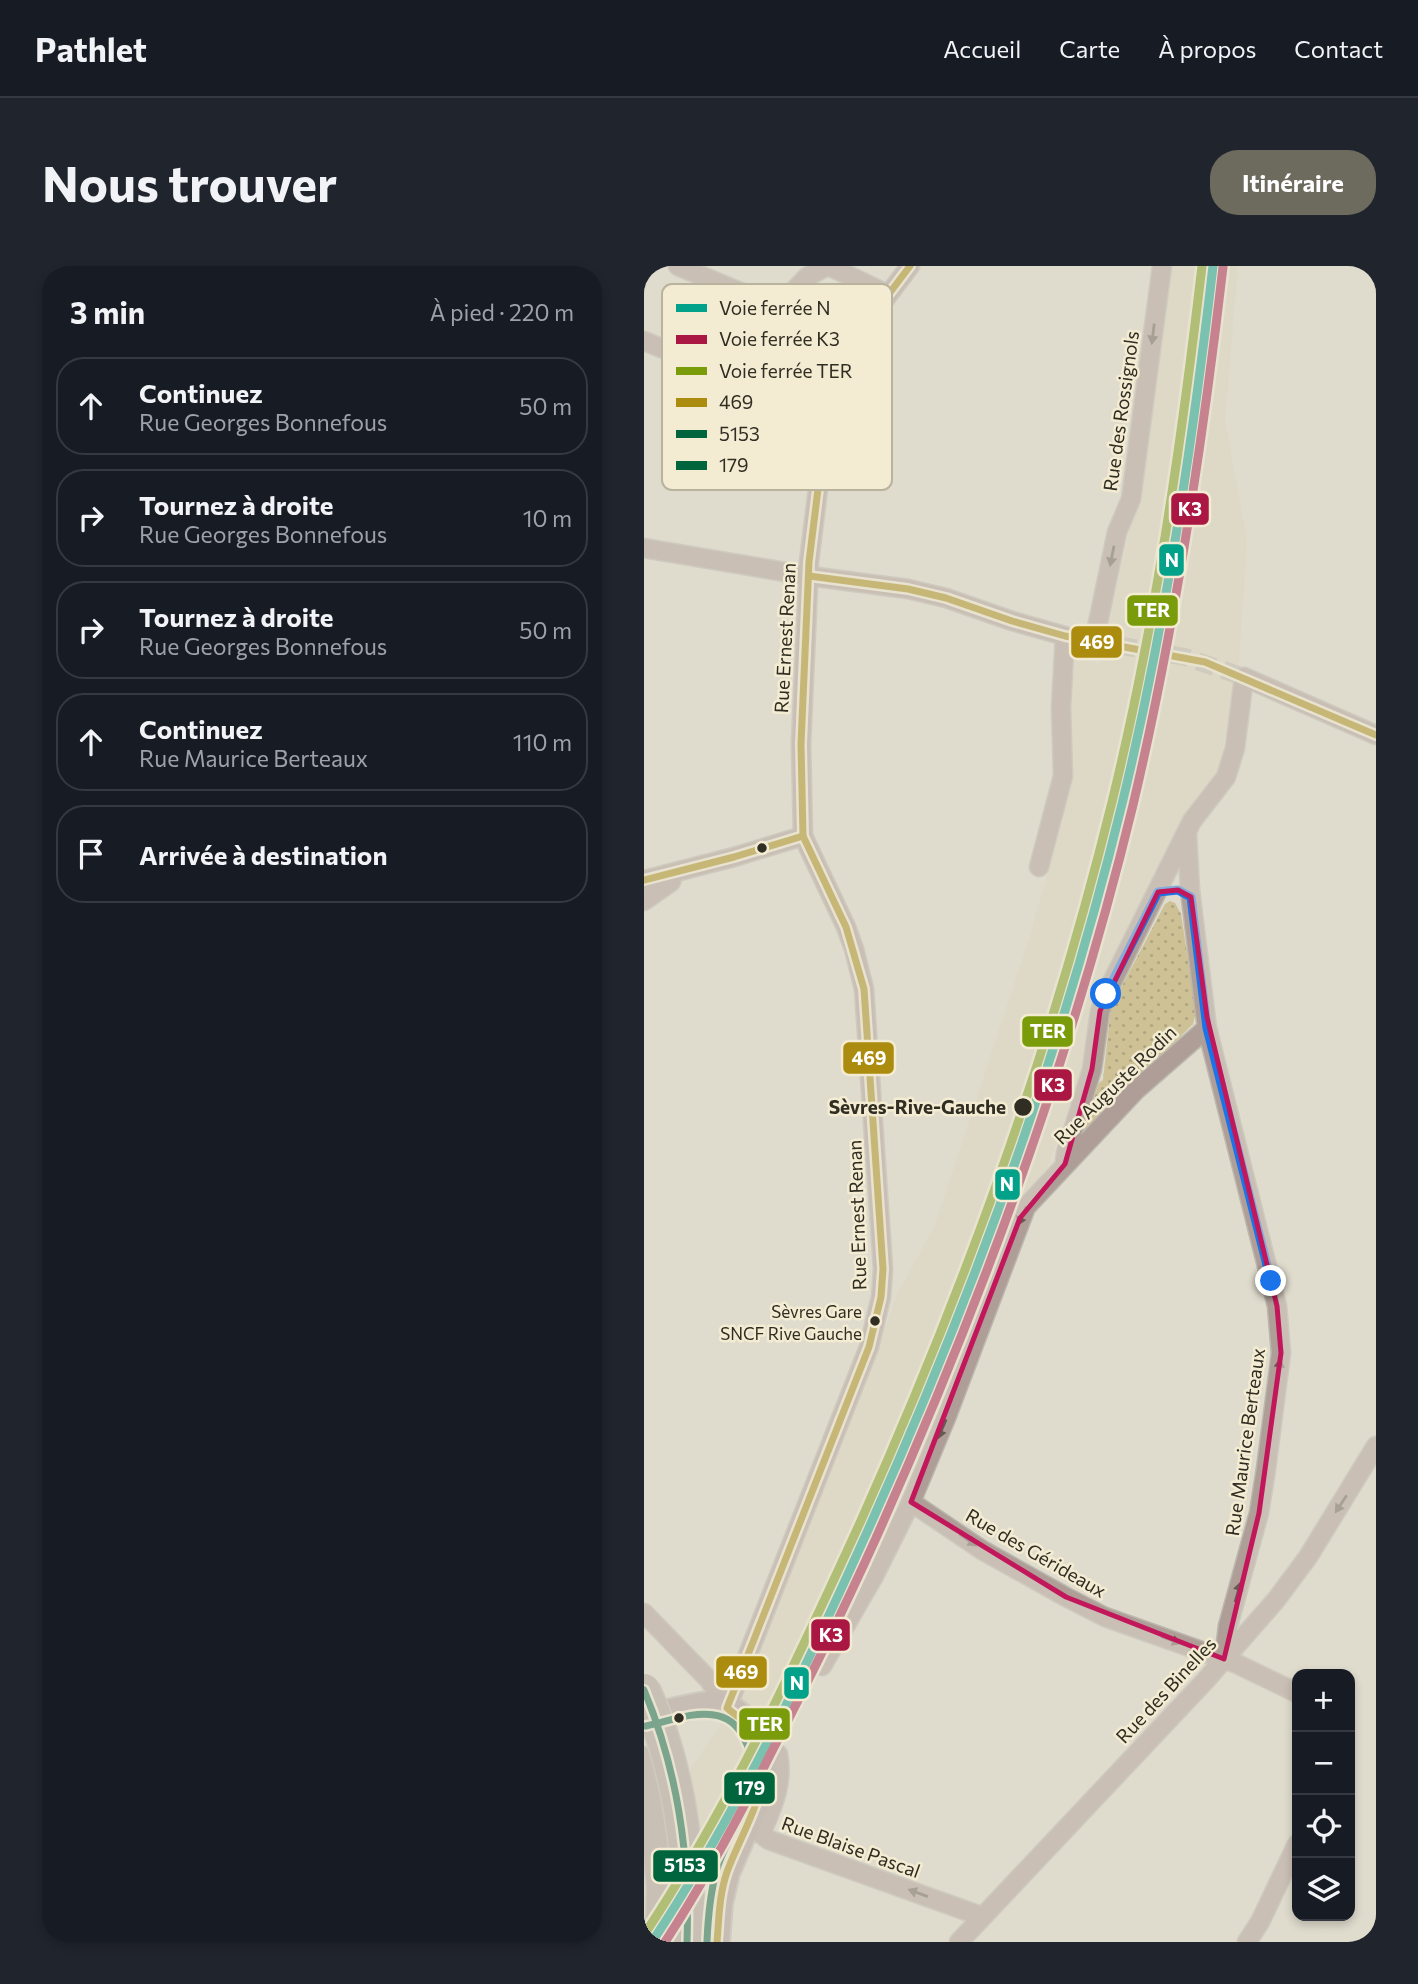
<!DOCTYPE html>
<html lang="fr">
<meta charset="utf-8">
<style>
body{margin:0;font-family:Commissioner,sans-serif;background:#20242c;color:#f1f3f6}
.controls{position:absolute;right:21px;bottom:21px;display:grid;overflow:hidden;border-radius:14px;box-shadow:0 4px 10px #0003}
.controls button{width:63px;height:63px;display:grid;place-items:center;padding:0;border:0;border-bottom:2px solid #363941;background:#171b24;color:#f1f3f6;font:35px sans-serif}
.stop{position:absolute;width:21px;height:21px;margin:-16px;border:5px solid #1a73e8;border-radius:50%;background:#fff}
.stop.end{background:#1a73e8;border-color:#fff;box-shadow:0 2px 7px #0008}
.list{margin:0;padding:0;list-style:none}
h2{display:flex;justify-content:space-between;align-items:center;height:91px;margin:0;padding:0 28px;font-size:30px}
h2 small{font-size:23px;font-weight:400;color:#9ea1a6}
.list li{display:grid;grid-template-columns:46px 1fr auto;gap:21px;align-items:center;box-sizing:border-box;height:98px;margin:0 14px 14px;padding:0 14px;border:2px solid #363941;border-radius:28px}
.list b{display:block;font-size:26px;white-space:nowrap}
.list p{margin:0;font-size:23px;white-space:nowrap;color:#9ea1a6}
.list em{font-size:23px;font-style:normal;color:#9ea1a6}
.icon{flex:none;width:38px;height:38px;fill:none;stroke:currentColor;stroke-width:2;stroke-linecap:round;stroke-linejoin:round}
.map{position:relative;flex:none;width:732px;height:1676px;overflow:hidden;border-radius:28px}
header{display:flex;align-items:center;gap:42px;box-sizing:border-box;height:98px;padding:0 35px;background:#171b24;border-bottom:2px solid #363941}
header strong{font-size:33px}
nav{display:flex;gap:38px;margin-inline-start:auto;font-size:24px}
.intro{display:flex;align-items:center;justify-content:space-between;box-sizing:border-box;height:168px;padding:0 42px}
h1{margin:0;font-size:49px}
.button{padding:18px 32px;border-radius:28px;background:#6d6a5e;color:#fff;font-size:24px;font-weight:700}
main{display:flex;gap:42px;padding:0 42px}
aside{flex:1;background:#171b24;border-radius:28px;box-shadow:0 4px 10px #0003}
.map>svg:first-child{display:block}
.built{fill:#ded7bf}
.park{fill:url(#park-dots)}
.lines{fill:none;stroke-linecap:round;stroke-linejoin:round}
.street-tunnel{stroke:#bcb8ab;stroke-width:18;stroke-dasharray:18 9;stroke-linecap:butt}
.street-casing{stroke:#bab7ad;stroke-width:21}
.secondary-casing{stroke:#bab7ad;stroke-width:28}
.highway-casing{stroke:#bab7ad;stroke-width:35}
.street{stroke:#af9d97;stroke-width:18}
.secondary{stroke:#ad9a94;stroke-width:24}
.highway{stroke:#b0a097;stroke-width:32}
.highway-bridge-casing{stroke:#bab7ad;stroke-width:35;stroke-linecap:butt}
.highway-bridge{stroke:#b0a097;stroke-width:32}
.bus-1-casing{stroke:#f4ecd2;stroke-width:12}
.bus-2-casing{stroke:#f4ecd2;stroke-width:12}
.bus-3-casing{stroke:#f4ecd2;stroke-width:12}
.bus-1{stroke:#ac8c0e;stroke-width:7}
.bus-2{stroke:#00643c;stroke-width:7}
.bus-3{stroke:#00643c;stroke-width:7}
.rail-1-casing{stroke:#f4ecd2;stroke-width:14}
.rail-2-casing{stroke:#f4ecd2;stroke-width:14}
.rail-3-casing{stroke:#f4ecd2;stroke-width:14}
.rail-1{stroke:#02a28a;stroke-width:9}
.rail-2{stroke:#aa1743;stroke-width:9}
.rail-3{stroke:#7a9c0a;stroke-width:9}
.oneway{fill:#635a51}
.route{stroke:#1a73e8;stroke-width:9}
.marked{fill:none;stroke:#c2185b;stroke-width:5;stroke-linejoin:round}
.bus-dot{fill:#302d23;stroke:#f4ecd2;stroke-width:2.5}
.labels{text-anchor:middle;stroke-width:5;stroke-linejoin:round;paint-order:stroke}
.bus-label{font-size:17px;fill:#302d23;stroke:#f4ecd2;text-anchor:end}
.street-label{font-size:19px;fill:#302d23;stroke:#f4ecd2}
.stop-label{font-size:19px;font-weight:bold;fill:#302d23;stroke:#f4ecd2;text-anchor:end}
.key{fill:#f4ecd2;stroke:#b9b39e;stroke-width:2}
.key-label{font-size:19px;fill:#302d23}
.line-badge{stroke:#f4ecd2;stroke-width:2.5}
.badge-label{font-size:19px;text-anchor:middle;font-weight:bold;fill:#fff}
</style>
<header>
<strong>Pathlet</strong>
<nav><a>Accueil</a><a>Carte</a><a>À propos</a><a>Contact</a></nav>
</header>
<div class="intro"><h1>Nous trouver</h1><a class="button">Itinéraire</a></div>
<main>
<aside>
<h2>3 min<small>À pied · 220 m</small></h2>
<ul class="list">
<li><svg class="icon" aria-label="ahead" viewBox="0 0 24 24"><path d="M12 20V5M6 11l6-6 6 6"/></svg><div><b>Continuez</b><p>Rue Georges Bonnefous</p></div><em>50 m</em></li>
<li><svg class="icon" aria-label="right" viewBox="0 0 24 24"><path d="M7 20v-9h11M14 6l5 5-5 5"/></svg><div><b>Tournez à droite</b><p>Rue Georges Bonnefous</p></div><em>10 m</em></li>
<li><svg class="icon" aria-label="right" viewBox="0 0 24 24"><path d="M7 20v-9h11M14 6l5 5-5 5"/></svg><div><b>Tournez à droite</b><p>Rue Georges Bonnefous</p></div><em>50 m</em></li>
<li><svg class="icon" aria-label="ahead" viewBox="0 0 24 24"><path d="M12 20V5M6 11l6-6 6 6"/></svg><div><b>Continuez</b><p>Rue Maurice Berteaux</p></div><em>110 m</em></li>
<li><svg class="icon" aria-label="arrive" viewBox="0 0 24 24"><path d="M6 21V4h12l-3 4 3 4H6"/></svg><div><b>Arrivée à destination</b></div></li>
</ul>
</aside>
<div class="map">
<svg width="732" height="1676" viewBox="0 0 732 1676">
<defs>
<pattern id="park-dots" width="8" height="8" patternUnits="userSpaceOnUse" patternTransform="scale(1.75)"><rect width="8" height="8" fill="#cdc195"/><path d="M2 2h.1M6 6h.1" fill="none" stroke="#b0a680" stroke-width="1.8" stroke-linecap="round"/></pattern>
</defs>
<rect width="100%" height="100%" fill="#dfdbcd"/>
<path class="built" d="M 522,0 L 594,0 L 581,154 L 603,275 L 595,397 L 575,503 L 546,544 L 448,743 L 436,811 L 398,917 L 228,1304 L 134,1471 L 32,1676 L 0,1676 L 0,1572 L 99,1425 L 199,1177 L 253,1029 L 291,959 L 385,673 L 419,554 L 431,391 L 456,398 L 493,231 Z"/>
<path class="park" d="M 526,635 L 531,637 L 537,648 L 552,746 L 549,758 L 439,867 L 455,817 L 459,814 L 467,741 L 521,638 Z"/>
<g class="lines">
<path class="street-tunnel" d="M 421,370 L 541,391 L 600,411"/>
<g class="street-casing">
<g id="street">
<path d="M 34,0 L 120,36 L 136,39 L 163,11 L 183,0"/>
<path d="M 185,0 L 243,28"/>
<path d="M 0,75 L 183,150"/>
<path d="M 0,282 L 165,310 L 264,323 L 302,332 L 368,355 L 421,370 L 417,441 L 419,510 L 395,601"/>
<path d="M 450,376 L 473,266 L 487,233 L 518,0"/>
<path d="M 543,568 L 546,624 L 563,762 L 633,1040 L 637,1087 L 622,1203 L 615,1247 L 584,1360 L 580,1393"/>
<path d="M 0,614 L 90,591 L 159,570"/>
<path d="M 0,635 L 27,616 L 29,608"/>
<path d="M 421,894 L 422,887 L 448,803 L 456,745 L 462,728 L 548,555 L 582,511 L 591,482 L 600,411 L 732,469"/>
<path d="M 267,1236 L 338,1284 L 422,1331 L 461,1351 L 591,1397 L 653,1427"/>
<path d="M 0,1347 L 65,1414 L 72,1425 L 71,1438"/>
<path d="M 178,1400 L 230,1310 L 267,1236 L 302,1152 L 382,941 L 492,824 L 563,762"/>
<path d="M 83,1442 L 225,1081 L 237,1031 L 239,1003 L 220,723 L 210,683 L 202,661 L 159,570 L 157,478 L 165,296 L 183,150 L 217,65 L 266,0"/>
<path d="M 119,1491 L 134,1488 C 140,1517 128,1542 117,1568 L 125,1574 L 331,1648 L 337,1652"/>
<path d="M 315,1676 L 561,1415 L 632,1334 L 664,1291 L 732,1180"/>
<path d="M 603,1676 L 616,1656 L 653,1578"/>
</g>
</g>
<g class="secondary-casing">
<path id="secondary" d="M 27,1445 C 41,1443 57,1437 71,1438 C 111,1442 124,1493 118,1525 L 83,1607 L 76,1637 L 73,1676"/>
</g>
<g class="highway-casing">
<path id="highway" d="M 0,1497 L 13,1558 L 19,1620 L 18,1676"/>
</g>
<use href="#street" class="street"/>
<use href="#secondary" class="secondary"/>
<use href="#highway" class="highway"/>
<g class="highway-bridge-casing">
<path id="highway-bridge" d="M 0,1424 C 35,1500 48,1592 43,1676"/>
</g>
<use href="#highway-bridge" class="highway-bridge"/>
<g class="bus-1-casing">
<g id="bus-1">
<path d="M 165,310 L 264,323 L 302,332 L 368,355 L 421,370 L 561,396 L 732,469"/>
<path d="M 0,614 L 90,591 L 159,570"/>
<path d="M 73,1676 C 75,1653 75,1629 83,1606 C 98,1563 142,1503 104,1460 C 98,1453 90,1448 83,1442 L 225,1081 L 237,1031 L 239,1003 L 220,723 L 202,661 L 159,570 L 157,478 L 165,296 L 183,150 L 217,65 L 266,0"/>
</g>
</g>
<g class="bus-2-casing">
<path id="bus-2" d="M 0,1424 C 34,1505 46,1588 43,1676"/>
</g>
<g class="bus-3-casing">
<path id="bus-3" d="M 2,1460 C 23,1456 49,1445 70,1449 C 84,1451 93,1459 99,1470 C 126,1519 85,1561 72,1606 C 66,1629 64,1652 63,1675"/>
</g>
<use href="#bus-1" class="bus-1"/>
<use href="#bus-2" class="bus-2"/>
<use href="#bus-3" class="bus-3"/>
<g class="rail-1-casing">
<path id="rail-1" d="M 8,1676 C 93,1548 161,1404 224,1264 C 329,1030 417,788 478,538 C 521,361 548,181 569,0"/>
</g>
<g class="rail-2-casing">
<path id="rail-2" d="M 21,1676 C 60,1616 94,1553 126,1489 C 163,1418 199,1345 232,1272 C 338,1035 428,791 489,539 C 531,362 558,182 579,1"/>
</g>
<g class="rail-3-casing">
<path id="rail-3" d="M 0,1669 C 84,1543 152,1397 215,1259 C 320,1025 407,785 468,536 C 511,360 537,180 558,0"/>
</g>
<use href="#rail-1" class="rail-1"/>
<use href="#rail-2" class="rail-2"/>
<use href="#rail-3" class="rail-3"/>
</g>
<defs><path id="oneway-solid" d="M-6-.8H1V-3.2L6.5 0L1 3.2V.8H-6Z" transform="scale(1.75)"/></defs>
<g class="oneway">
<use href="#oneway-solid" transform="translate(509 68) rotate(97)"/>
<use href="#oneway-solid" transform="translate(468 290) rotate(101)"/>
<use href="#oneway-solid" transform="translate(378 950) rotate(116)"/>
<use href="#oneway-solid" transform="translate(635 1103) rotate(-83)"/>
<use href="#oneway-solid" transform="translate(298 1163) rotate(113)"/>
<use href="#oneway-solid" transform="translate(697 1238) rotate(123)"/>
<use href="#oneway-solid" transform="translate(324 1274) rotate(35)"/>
<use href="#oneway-solid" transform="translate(594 1326) rotate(-74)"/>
<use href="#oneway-solid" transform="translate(527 1374) rotate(20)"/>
<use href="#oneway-solid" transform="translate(274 1627) rotate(-160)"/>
</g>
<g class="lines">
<path class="route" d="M 462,728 L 514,626 L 534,624 L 547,631 L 563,762 L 627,1015"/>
</g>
<path d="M0 0H732V1676H0ZM 534,624 L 547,631 L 563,751 L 633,1040 L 637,1087 L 615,1247 L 580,1393 L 422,1331 L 267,1236 L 376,952 L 421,898 L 448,803 L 456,745 L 514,626 Z" fill="#dfdbcd" fill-opacity=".55" fill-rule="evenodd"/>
<path class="marked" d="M 534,624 L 547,631 L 563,751 L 633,1040 L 637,1087 L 615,1247 L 580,1393 L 422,1331 L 267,1236 L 376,952 L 421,898 L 448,803 L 456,745 L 514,626 Z"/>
<g class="bus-dot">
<circle cx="118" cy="582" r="6"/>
<circle cx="379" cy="841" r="10"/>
<circle cx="231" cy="1055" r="6"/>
<circle cx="35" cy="1452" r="6"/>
</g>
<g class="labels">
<g class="bus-label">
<text x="218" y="1052">Sèvres Gare<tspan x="218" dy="22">SNCF Rive Gauche</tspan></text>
</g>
<g class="street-label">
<text transform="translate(477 145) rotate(-82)" y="7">Rue des Rossignols</text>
<text transform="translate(141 372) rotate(-87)" y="7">Rue Ernest Renan</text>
<text transform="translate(471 819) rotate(-44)" y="7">Rue Auguste Rodin</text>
<text transform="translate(213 949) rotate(-92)" y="7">Rue Ernest Renan</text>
<text transform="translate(601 1176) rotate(-82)" y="7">Rue Maurice Berteaux</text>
<text transform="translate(392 1287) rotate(30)" y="7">Rue des Gérideaux</text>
<text transform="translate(522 1424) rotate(-47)" y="7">Rue des Binelles</text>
<text transform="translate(207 1581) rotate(20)" y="7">Rue Blaise Pascal</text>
</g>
<g class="stop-label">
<text x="362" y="848">Sèvres-Rive-Gauche</text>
</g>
</g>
<rect x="18" y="18" width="230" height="206" rx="10" class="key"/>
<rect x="32" y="38" width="31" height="8" fill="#02a28a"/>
<rect x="32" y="69" width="31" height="9" fill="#aa1743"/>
<rect x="32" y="101" width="31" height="8" fill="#7a9c0a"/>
<rect x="32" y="132" width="31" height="9" fill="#ac8c0e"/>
<rect x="32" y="164" width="31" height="8" fill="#00643c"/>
<rect x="32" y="195" width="31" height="9" fill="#00643c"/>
<g class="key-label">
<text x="75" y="49">Voie ferrée N</text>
<text x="75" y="80">Voie ferrée K3</text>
<text x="75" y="112">Voie ferrée TER</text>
<text x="75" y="143">469</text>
<text x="75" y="175">5153</text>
<text x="75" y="206">179</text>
</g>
<g class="line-badge">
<rect x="526" y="226" width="40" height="34" rx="7" fill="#aa1743"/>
<rect x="514" y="277" width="27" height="34" rx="7" fill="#02a28a"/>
<rect x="482" y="328" width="53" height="33" rx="7" fill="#7a9c0a"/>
<rect x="426" y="359" width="53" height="34" rx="7" fill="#ac8c0e"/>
<rect x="377" y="749" width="53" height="33" rx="7" fill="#7a9c0a"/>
<rect x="198" y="775" width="53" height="34" rx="7" fill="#ac8c0e"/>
<rect x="389" y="802" width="40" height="34" rx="7" fill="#aa1743"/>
<rect x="350" y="902" width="27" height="33" rx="7" fill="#02a28a"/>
<rect x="166" y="1352" width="41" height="34" rx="7" fill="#aa1743"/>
<rect x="71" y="1389" width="53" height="34" rx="7" fill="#ac8c0e"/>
<rect x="139" y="1400" width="27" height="34" rx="7" fill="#02a28a"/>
<rect x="94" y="1441" width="53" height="34" rx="7" fill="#7a9c0a"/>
<rect x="79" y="1505" width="53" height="34" rx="7" fill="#00643c"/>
<rect x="8" y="1583" width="67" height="34" rx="7" fill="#00643c"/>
</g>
<g class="badge-label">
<text x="546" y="250">K3</text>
<text x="528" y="301">N</text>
<text x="508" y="351">TER</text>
<text x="453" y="383">469</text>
<text x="404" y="772">TER</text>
<text x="225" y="799">469</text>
<text x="409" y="826">K3</text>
<text x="363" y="925">N</text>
<text x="187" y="1376">K3</text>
<text x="97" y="1413">469</text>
<text x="153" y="1424">N</text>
<text x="121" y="1465">TER</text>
<text x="106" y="1529">179</text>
<text x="41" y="1606">5153</text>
</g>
</svg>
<div class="controls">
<button>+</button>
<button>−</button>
<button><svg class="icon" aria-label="locate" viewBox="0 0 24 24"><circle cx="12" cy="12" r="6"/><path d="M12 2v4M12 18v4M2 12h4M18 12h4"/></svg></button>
<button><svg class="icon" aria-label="layers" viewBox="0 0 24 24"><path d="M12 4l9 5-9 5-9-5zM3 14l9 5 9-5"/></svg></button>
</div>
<div class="stop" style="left:462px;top:728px"></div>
<div class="stop end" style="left:627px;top:1015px"></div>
</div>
</main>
